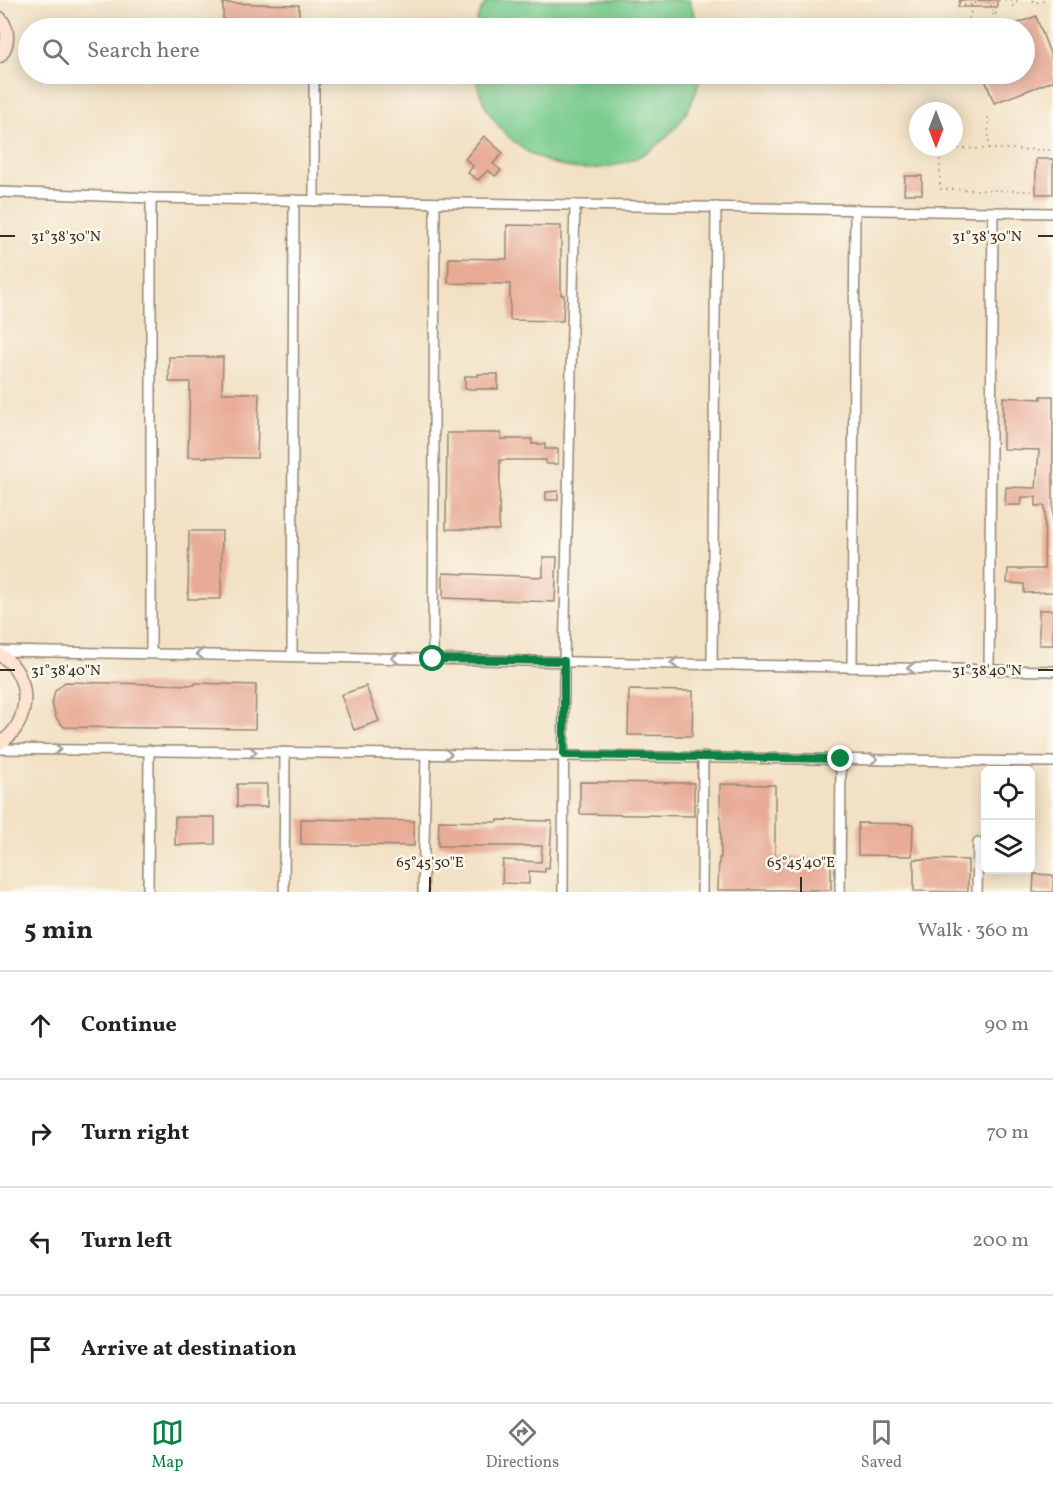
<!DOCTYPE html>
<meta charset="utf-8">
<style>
body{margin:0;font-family:Vollkorn,serif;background:#f6f6f6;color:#222}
.controls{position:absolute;right:18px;bottom:18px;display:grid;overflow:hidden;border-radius:9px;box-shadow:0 3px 15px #0003}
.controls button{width:54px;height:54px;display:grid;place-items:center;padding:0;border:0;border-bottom:2px solid #e0e0e0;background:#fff;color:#222;font:30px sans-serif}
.compass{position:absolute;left:909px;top:102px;width:54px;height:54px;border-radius:50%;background:#fff;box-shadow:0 3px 15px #0003;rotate:180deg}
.stop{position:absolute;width:18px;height:18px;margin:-14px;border:4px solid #0b8043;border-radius:50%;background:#fff}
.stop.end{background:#0b8043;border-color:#fff;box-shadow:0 2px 6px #0008}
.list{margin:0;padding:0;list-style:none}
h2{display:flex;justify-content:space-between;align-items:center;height:78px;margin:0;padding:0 24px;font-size:26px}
h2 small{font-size:20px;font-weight:400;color:#767676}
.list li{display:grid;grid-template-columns:39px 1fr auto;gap:18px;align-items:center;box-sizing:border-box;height:108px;padding:0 24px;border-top:2px solid #e0e0e0}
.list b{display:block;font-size:22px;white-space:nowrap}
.list em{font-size:20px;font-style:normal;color:#767676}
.icon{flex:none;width:33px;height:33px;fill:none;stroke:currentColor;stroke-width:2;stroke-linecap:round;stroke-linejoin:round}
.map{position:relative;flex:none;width:1053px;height:892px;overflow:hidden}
.search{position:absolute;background:#fff;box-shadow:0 3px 15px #0003;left:18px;right:18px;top:18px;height:66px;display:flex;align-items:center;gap:15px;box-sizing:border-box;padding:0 21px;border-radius:33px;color:#767676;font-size:22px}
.sheet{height:510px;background:#fff}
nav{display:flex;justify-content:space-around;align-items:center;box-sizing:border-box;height:84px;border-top:2px solid #e0e0e0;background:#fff;font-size:16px;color:#767676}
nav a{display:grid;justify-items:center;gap:3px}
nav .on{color:#0b8043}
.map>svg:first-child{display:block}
.green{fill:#79cc8e;stroke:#5a7b56;stroke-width:1.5}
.building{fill:#e8ab96}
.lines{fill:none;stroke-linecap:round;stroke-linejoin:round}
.street-casing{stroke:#968671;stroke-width:12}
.secondary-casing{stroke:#968671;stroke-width:15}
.path{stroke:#968671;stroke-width:1.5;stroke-dasharray:1.5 4.5;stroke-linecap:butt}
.street{stroke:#fff;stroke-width:9}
.secondary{stroke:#fde4d0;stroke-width:12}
.oneway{stroke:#a79f9a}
.route{stroke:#0b8043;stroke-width:8}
.ticks{fill:none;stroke:#3b2a1e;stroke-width:2}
.ticks-label{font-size:15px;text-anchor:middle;fill:#3b2a1e;stroke:#fbf7ec;stroke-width:5;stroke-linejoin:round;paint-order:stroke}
</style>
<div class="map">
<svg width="1053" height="892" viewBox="0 0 1053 892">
<rect width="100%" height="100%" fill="#fbf7ec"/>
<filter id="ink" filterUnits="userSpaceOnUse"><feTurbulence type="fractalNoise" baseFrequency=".0167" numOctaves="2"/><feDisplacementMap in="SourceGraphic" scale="12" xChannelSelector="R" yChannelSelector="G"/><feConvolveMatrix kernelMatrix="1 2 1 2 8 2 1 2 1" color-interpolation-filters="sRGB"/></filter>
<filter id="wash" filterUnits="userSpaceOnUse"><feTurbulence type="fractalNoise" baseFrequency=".008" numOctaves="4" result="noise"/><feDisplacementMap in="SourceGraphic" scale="24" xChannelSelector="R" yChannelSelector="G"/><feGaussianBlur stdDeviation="1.35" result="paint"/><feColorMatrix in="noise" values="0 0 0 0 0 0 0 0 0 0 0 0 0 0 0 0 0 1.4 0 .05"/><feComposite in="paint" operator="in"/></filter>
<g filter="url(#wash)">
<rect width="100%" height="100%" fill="#f2e1c4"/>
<g class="green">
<path d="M 487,0 L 689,0 L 699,28 L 476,28 L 478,16 Z"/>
<path d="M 475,74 L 701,74 C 683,163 576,201 509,137 C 490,119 479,99 475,74 Z"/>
</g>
<g id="blocks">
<g class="building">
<path d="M 960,0 L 997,0 L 997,7 L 958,7 Z"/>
<path d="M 223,3 L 299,5 L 299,28 L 223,27 Z"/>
<path d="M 1036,16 L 1053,62 L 1053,81 L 994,103 L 983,74 L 1024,74 L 1024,28 L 1006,28 Z"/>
<path d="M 484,136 L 503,153 L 493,164 L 501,170 L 495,176 L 488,170 L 478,180 L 468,173 L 473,166 L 465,159 Z"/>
<rect x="1036" y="159" width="17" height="35"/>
<path d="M 905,176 L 922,176 L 922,194 L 904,194 Z"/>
<path d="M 507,225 L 561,226 L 561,295 L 564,295 L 563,321 L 510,320 L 510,284 L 448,283 L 449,258 L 507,259 Z"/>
<path d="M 169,357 L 223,357 L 222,393 L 259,393 L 257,458 L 188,457 L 190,382 L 169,382 Z"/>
<path d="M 478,374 L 498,374 L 498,389 L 465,389 L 465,376 L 478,376 Z"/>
<path d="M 1041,396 L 1053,396 L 1053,592 L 1024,593 L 1024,584 L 1007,583 L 1008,569 L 1044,569 L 1045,506 L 1036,506 L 1036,497 L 1022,497 L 1021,505 L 1005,505 L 1006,487 L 1036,488 L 1039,450 L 1003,449 L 1003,397 L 1041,399 Z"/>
<path d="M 447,433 L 501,433 L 501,439 L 532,439 L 532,444 L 545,444 L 545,449 L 558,449 L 558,464 L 546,464 L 546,460 L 500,460 L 499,530 L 446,529 Z"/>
<path d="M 558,491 L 558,500 L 546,500 L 546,492 Z"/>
<path d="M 189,531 L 222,531 L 221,599 L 188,599 Z"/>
<path d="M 543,557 L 557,557 L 555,602 L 443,598 L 443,573 L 543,577 Z"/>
<rect x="1039" y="610" width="14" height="35"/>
<path d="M 65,682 L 195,685 L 195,683 L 256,685 L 255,729 L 64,727 L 56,718 L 52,704 L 55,691 Z"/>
<path d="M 366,686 L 379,721 L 354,730 L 341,695 Z"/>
<path d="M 629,690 L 693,691 L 692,736 L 628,735 Z"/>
<path d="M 580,782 L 694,783 L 694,816 L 580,814 Z"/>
<rect x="237" y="784" width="30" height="23"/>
<path d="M 720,784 L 775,785 L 775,857 L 831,858 L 831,890 L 718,890 L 719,858 L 721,858 Z"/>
<path d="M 175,817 L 215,817 L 215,844 L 175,845 Z"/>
<path d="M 301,819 L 414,821 L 414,846 L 301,844 Z"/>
<path d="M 498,820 L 552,821 L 549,869 L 545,868 L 545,872 L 529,871 L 529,884 L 502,883 L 503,860 L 541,862 L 542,846 L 438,846 L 439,821 L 498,822 Z"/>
<path d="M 858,823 L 913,824 L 912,856 L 858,855 Z"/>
<path d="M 914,859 L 968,860 L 968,892 L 914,891 Z"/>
<path d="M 1034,874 L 1053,875 L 1053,892 L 1033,892 Z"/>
</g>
</g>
</g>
<g filter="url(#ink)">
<use href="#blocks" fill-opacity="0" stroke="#968671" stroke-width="1.5"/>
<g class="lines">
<g class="street-casing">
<g id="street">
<path d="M 314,74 L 314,201"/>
<path d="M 0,192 L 151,198 L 1053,213"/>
<path d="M 151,198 L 151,653"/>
<path d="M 0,651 L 1053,671"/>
<path d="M 292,656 L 294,200"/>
<path d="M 433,659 L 435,203"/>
<path d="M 712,664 L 716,207"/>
<path d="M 852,667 L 855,210"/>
<path d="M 989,670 L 993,212"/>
<path d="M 0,749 L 1053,762"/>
<path d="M 148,892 L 149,750"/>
<path d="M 284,892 L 285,752"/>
<path d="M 423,892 L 426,754"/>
<path d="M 563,892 L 564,661 L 575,205"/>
<path d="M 702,892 L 703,757"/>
<path d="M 840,892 L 841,759"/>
<path d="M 977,892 L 978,843"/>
</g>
</g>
<g class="secondary-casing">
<g id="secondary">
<path d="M 0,18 C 10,30 9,45 0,56"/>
<path d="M 0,655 C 33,674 32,724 0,743"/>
</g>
</g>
<g class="path">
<path d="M 972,0 L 983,0"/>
<path d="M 989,0 L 989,4 L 998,12 L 994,15"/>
<path d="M 1004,0 L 1017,1 L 1017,6"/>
<path d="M 1012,0 L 1012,6 L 1016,6"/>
<path d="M 1033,0 L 1034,3 L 1046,0"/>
<path d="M 970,5 L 975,5 L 976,0"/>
<path d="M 958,7 L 970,4"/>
<path d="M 994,15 L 991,12 L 999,4 L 999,0"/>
<path d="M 968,25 L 972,5"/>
<path d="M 988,117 L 989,148"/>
<path d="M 940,147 L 940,189 L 1031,191"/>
<path d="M 940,148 L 1053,150"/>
</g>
<use href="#street" class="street"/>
<use href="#secondary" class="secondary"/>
</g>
<defs><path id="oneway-chevron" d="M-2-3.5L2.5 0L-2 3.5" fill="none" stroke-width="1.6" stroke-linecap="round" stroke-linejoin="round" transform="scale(1.5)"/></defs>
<g class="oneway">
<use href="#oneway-chevron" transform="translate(200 654) rotate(-179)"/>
<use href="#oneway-chevron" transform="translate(395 658) rotate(-179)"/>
<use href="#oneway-chevron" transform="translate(674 663) rotate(-179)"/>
<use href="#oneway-chevron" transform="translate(911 668) rotate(-179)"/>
<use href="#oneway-chevron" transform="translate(58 749) rotate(1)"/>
<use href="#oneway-chevron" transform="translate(253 752) rotate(1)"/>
<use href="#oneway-chevron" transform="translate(448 754) rotate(1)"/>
<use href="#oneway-chevron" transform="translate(874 759) rotate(1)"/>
</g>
</g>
<g class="lines" filter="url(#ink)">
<path class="route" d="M 433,659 L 564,661 L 564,755 L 841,759"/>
</g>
<path class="ticks" d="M 0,236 L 15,236M 1038,236 L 1053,236M 0,670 L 15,670M 1038,670 L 1053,670M 430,877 L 430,892M 801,877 L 801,892"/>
<g class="ticks-label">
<text x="987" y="241">31°38'30"N</text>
<text x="66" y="241">31°38'30"N</text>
<text x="987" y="675">31°38'40"N</text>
<text x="66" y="675">31°38'40"N</text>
<text x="430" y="867">65°45'50"E</text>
<text x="801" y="867">65°45'40"E</text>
</g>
</svg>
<div class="controls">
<button><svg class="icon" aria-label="locate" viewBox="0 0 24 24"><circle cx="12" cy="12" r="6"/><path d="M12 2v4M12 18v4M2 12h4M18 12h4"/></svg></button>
<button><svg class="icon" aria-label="layers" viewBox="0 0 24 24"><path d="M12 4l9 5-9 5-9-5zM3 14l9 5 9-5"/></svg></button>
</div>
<svg class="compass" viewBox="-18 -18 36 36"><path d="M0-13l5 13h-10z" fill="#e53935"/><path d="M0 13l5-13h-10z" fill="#767676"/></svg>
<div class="stop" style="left:433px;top:659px"></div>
<div class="stop end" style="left:841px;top:759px"></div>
<div class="search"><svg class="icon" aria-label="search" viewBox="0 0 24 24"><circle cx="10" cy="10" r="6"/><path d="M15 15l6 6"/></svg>Search here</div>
</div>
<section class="sheet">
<h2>5 min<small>Walk · 360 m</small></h2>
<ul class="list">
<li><svg class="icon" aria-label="ahead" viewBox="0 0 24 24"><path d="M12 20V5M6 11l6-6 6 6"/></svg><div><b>Continue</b></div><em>90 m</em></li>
<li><svg class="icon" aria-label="right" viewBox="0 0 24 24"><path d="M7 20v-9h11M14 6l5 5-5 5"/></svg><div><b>Turn right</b></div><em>70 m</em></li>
<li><svg class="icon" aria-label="left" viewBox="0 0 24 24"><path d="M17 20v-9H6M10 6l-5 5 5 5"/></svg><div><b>Turn left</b></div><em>200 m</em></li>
<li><svg class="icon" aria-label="arrive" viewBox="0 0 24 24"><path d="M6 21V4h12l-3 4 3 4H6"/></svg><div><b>Arrive at destination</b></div></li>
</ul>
</section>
<nav>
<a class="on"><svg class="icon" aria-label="map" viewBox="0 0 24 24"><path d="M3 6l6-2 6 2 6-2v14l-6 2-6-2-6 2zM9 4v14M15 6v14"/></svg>Map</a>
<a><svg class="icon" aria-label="directions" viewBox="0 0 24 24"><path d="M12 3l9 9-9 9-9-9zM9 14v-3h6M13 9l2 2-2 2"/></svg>Directions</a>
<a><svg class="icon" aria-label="saved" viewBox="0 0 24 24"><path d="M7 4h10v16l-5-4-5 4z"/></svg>Saved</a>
</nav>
